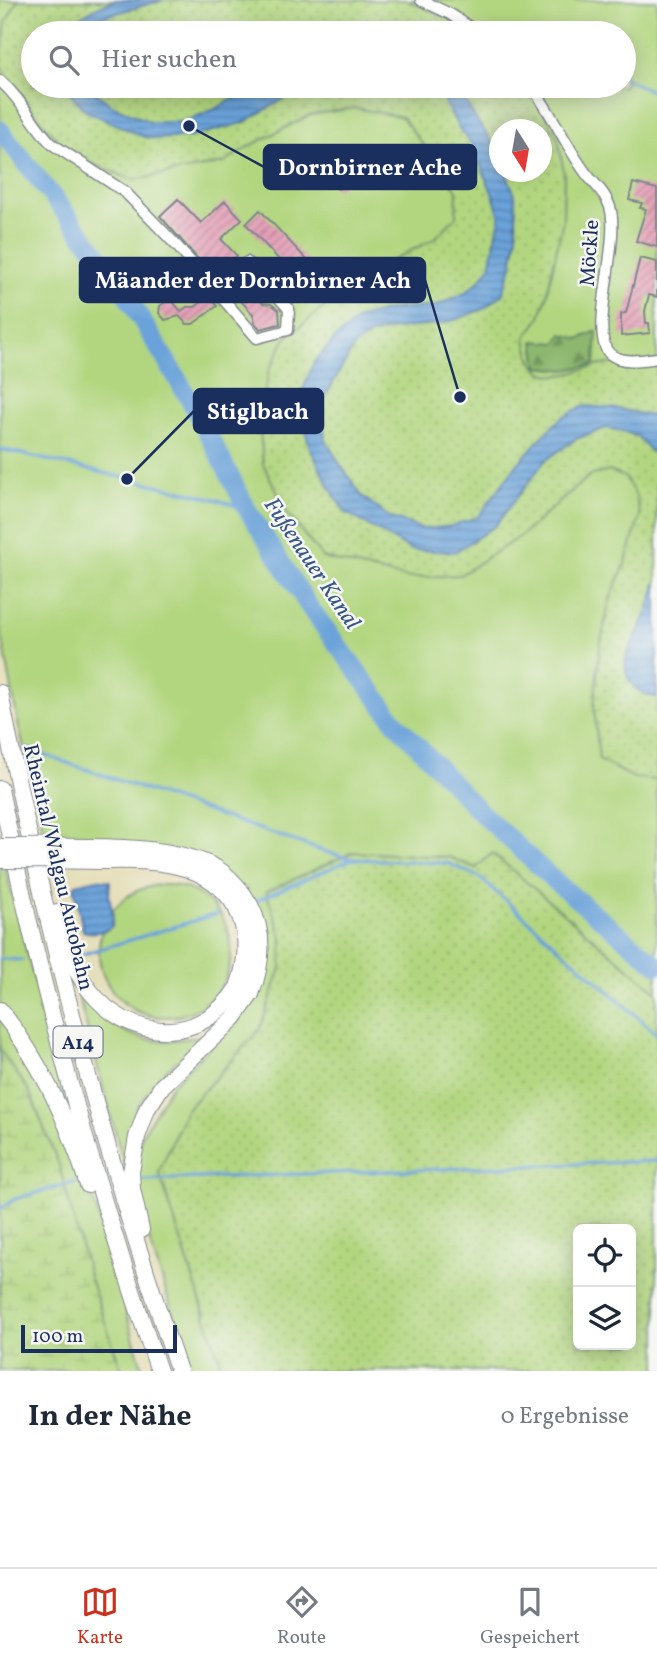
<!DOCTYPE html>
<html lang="de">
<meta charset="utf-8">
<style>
body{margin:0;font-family:Vollkorn,serif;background:#f6f6f7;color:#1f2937}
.controls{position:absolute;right:21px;bottom:21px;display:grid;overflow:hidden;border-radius:10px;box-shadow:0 4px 18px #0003}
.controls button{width:63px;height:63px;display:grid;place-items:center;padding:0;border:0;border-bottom:2px solid #e0e1e3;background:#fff;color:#1f2937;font:35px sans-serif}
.compass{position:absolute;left:489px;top:119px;width:63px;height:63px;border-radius:50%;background:#fff;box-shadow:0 4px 18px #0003;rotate:169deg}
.scale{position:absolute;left:21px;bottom:18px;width:156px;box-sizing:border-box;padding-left:7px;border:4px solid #1b2f5e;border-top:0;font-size:19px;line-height:24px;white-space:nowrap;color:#1b2f5e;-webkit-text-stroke:5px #f6f6f2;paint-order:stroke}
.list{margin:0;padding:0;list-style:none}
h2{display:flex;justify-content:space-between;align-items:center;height:91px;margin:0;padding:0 28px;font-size:30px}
h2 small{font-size:23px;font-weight:400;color:#747a83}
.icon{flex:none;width:38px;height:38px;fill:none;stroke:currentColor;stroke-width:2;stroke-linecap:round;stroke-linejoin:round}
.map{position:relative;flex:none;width:657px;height:1371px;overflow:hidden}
.search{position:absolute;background:#fff;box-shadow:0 4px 18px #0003;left:21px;right:21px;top:21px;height:77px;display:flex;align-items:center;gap:18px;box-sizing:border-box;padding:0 24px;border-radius:38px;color:#747a83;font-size:26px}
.sheet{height:196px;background:#fff}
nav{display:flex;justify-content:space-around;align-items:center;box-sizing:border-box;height:98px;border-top:2px solid #e0e1e3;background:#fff;font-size:19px;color:#747a83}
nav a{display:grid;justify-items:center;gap:4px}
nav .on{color:#c8321e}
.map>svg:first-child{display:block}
.green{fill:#b2d67f;stroke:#66826e;stroke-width:2;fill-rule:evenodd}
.forest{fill:url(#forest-firs);stroke:#547366;stroke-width:2}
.wetland{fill:url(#wetland-marsh);stroke:#66826e;stroke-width:2}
.park{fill:url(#park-dots);stroke:#66826e;stroke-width:2;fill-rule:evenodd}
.water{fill:url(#water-rules);stroke:#42689c;stroke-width:2}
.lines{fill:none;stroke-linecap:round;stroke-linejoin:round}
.stream{stroke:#6aa2d9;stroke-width:3.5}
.river{stroke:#6aa2d9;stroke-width:19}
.building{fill:url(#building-hatch)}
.minor-casing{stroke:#80878c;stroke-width:13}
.highway-casing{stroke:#80878c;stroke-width:18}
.minor{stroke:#fff;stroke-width:10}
.highway{stroke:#fff;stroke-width:16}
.highway-bridge-casing{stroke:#80878c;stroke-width:18;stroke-linecap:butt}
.highway-bridge{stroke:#fff;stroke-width:16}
.labels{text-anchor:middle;stroke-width:5;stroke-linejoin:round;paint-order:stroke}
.shield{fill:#f6f6f2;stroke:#5d6b8a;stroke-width:2}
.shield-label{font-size:19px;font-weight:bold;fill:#1b2f5e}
.street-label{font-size:21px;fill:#1b2f5e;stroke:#f6f6f2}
.water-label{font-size:23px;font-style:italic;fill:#375789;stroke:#f6f6f2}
.leader{fill:none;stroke:#1b2f5e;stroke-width:2.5}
.callout-dot{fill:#1b2f5e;stroke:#f6f6f2;stroke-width:2.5}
.callout{fill:#1b2f5e;stroke:#1b2f5e;stroke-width:2.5}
.callout-label{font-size:23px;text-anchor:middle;font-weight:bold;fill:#fff}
</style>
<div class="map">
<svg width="657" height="1371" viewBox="0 0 657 1371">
<defs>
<pattern id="forest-firs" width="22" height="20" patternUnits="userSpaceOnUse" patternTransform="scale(1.75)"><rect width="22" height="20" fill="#8db76e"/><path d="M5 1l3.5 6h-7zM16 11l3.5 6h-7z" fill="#72955e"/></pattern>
<pattern id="wetland-marsh" width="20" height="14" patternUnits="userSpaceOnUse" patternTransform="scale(1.75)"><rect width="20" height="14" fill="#b2d67f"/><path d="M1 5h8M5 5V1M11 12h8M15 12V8" fill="none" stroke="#98b870"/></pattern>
<pattern id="park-dots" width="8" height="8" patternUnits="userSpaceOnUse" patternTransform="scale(1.75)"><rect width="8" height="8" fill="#b2d67f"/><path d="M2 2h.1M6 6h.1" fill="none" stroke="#98b870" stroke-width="1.8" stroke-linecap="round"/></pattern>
<pattern id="water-rules" width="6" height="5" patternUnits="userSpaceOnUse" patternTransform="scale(1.75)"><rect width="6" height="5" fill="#6aa2d9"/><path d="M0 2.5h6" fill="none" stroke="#5684b3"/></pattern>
<pattern id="building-hatch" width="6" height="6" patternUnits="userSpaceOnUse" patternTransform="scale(1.75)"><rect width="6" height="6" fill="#e49fb6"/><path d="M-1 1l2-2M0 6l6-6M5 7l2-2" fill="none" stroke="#b88297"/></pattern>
</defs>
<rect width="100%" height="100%" fill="#f6f6f2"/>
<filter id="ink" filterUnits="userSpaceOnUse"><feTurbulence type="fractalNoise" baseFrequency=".0143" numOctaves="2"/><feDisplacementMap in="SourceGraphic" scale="14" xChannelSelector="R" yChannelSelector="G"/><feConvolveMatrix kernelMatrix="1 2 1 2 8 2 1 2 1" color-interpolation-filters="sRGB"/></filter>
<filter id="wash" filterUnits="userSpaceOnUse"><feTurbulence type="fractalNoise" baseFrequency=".00686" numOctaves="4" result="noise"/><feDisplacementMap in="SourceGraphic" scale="28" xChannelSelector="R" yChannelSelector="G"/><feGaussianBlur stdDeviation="1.57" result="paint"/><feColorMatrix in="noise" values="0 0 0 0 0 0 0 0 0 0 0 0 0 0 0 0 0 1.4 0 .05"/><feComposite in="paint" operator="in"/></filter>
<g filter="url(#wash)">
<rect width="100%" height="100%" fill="#e6dfbb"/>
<g class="green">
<path d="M 0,0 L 657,0 L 657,1371 L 192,1371 L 144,1224 L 136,1171 L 142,1135 L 172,1084 L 242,1016 L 247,889 L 46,841 L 18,723 L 0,624 ZM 33,33 L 624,33 L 624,86 L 33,86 ZM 500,130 L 542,130 L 542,172 L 500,172 ZM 578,1229 L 631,1229 L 631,1345 L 578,1345 Z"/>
<path d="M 0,848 L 63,1094 L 143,1371 L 0,1371 Z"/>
<circle cx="165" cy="951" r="66"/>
<path d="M 77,991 C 101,1015 126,1041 162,1041 C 177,1041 193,1037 207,1035 L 164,1072 L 137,1107 L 125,1168 Z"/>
</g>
<path class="forest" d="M 597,331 L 595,364 L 566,370 L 538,367 L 534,341 L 557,343 L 562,334 L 579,339 Z"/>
<path class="wetland" d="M 0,1050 L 29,1091 L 59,1165 L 90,1279 L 122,1371 L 0,1371 Z"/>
<g class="park">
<path d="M 18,0 L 407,0 L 458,23 L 469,33 L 33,33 L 33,86 L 523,86 L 540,105 L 558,138 L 564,174 L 563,220 L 546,299 L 539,319 L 526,337 C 528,350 532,370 547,374 C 561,379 582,369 596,366 C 616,362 637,362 657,361 L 657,780 L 634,778 L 599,760 L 594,706 L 600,646 L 610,599 L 625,565 L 640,516 L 636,496 L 625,477 L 609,471 L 589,476 L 522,535 L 460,575 L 407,578 L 323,558 L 289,516 L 263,464 L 259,420 L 269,370 L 286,338 L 365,274 L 434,239 L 456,217 L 457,190 L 402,117 L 355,108 L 310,115 L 246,148 L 224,163 L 134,180 L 95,165 L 62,145 L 30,107 L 0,65 L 6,22 ZM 500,130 L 542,130 L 542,172 L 500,172 Z"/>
<path d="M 353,852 L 449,857 L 476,868 L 492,853 L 657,992 L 657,1371 L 223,1371 L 159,1172 L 186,1110 L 260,1029 L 281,968 L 282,937 L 266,892 ZM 631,1229 L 631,1345 L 578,1345 L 578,1229 Z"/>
</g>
<g class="water">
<path d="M 117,0 L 164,0 L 95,19 L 82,33 L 62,33 C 76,18 97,5 117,0 Z"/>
<path d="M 64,86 L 86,86 L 112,105 L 150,122 L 183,122 L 217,108 L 256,86 L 306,86 L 243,123 L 191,137 L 158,139 L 144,137 L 86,111 Z"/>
<path d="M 436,86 L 456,86 C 464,95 467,106 474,116 C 487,137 500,144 500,172 L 506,172 L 515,195 L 517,237 L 512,266 L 502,295 L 483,309 L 460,318 L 445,323 L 388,330 L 371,335 L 355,345 L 322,402 L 325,439 L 340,464 L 362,496 L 389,517 L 423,529 L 451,526 L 478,517 L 515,467 L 537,442 L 561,418 L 573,411 L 586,406 L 619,409 L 651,416 L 657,420 L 657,458 L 637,436 L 621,431 L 606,428 L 576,439 L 545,461 L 495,526 L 455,552 L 411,550 L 345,512 L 330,488 L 310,448 L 301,414 L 300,397 L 314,362 L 335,339 L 359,318 L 394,309 L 436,306 L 465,293 L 479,281 L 490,266 L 500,218 L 495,200 L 473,146 L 458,127 Z"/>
<path d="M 657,582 L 657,697 C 648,696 639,692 633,685 C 615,664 633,644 642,624 C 649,610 653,596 657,582 Z"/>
<path d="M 97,879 L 110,881 L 109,896 L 113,914 L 112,926 C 106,932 91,934 83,931 L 74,887 L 76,884 Z"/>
</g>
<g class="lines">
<g class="stream">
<path d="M 624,78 L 657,94"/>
<path d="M 0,449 L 208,497 L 247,509"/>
<path d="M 24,748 L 326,852 L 352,859 L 447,863 L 479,877 L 657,1034"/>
<path d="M 253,902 L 352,859"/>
<path d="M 80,955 L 217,914"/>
<path d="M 0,959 L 22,960"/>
<path d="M 143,1180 L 657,1161"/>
<path d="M 0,1209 L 15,1199 L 76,1182"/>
</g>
<path class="river" d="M 0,130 L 115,276 L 193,405 L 247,509 L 310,608 L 395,722 L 477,809 L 557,883 L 657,965"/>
</g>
<g id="blocks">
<g class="building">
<path d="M 345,166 L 352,173 L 341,188 L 339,187 L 338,189 L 331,183 Z"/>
<path d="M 633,183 L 657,189 L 657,247 L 636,241 L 646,209 L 640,208 L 642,203 L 629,200 Z"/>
<path d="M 178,199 L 201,223 L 225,201 L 242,219 L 221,239 L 237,256 L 214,277 L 160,216 Z"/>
<path d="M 260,210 L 323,277 L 308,291 L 246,224 Z"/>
<path d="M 640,258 L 657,262 L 657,297 L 649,295 L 645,311 L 646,323 L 649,323 L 650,333 L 621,336 L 621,314 L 626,313 Z"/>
<path d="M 240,279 L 263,303 L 271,304 L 279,310 L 280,324 L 260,329 L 255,323 L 253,314 L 230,289 Z"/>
<path d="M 210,296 L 217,306 L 193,324 L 187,324 L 179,316 L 165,320 L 159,313 L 160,306 L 165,302 L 172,301 L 181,311 L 187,307 L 195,307 Z"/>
</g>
</g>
</g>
<g filter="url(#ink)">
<use href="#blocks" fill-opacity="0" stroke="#80878c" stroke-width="2"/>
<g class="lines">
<g class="minor-casing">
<g id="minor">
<path d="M 421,0 L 450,14 L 478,33"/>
<path d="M 0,81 C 21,98 33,125 52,144 L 125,192 L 177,246 L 257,338 L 288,330 L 289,309 L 247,262 L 216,291"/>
<path d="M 531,86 C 552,113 565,144 585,172 C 593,183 606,193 610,207 C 621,241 588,335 610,354 C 622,364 643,360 657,358"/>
</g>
</g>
<g class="highway-casing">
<g id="highway">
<path d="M 0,693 C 44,923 102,1150 179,1371"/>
<path d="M 0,789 C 40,987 93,1181 159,1371"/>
<path d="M 57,913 C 64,941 72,968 90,991 C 132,1043 202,1045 238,987"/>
<path d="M 0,1010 C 41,1061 69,1123 88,1185"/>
<path d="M 141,1230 L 132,1189 L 131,1172 L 137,1137 L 147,1109 L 162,1086 L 234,1018 L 251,994"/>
</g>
</g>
<use href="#minor" class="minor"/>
<use href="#highway" class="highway"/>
<g class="highway-bridge-casing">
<g id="highway-bridge">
<path d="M 0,847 C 57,848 177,839 222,872 C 234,881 243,893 250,905 C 265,933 262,965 251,994"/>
<path d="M 0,860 C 32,860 65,860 97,861 C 127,861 159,859 188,869 C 242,888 256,937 238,987"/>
</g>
</g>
<use href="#highway-bridge" class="highway-bridge"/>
</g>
</g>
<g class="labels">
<rect class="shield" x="53.5" y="1026.5" width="49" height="31" rx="5"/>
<g class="shield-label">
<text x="78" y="1049">A14</text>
</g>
<g class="street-label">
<text transform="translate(589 253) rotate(-86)" y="7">Möckle</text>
<text transform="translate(59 867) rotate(77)" y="7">Rheintal/Walgau Autobahn</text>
</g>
<g class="water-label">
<text transform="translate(313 563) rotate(56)" y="8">Fußenauer Kanal</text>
</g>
</g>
<path class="leader" d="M189 126L264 167M460 397L425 280M127 479L194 411"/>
<g class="callout-dot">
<circle cx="189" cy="126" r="7"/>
<circle cx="460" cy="397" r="7"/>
<circle cx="127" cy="479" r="7"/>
</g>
<g class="callout">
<rect x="264" y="145" width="212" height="44" rx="7"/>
<rect x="80" y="258" width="345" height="44" rx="7"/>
<rect x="194" y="389" width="129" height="44" rx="7"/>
</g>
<g class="callout-label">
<text x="370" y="175">Dornbirner Ache</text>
<text x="253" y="288">Mäander der Dornbirner Ach</text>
<text x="258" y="419">Stiglbach</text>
</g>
</svg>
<div class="controls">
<button><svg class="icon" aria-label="locate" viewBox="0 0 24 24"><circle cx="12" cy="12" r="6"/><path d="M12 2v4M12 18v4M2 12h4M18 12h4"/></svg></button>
<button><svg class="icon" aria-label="layers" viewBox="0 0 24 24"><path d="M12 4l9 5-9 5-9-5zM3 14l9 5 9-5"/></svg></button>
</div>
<svg class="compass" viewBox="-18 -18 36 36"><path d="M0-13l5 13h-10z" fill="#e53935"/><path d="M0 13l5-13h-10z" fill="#747a83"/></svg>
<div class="scale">100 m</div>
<div class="search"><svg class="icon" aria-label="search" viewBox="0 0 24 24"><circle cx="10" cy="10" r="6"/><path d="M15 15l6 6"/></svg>Hier suchen</div>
</div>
<section class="sheet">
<h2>In der Nähe<small>0 Ergebnisse</small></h2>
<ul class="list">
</ul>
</section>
<nav>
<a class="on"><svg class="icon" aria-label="map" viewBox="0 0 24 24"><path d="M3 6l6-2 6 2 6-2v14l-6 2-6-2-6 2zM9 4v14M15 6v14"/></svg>Karte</a>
<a><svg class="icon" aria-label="directions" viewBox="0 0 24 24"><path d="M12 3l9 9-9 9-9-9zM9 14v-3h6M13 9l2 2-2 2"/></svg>Route</a>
<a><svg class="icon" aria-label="saved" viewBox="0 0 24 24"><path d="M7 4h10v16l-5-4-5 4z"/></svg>Gespeichert</a>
</nav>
